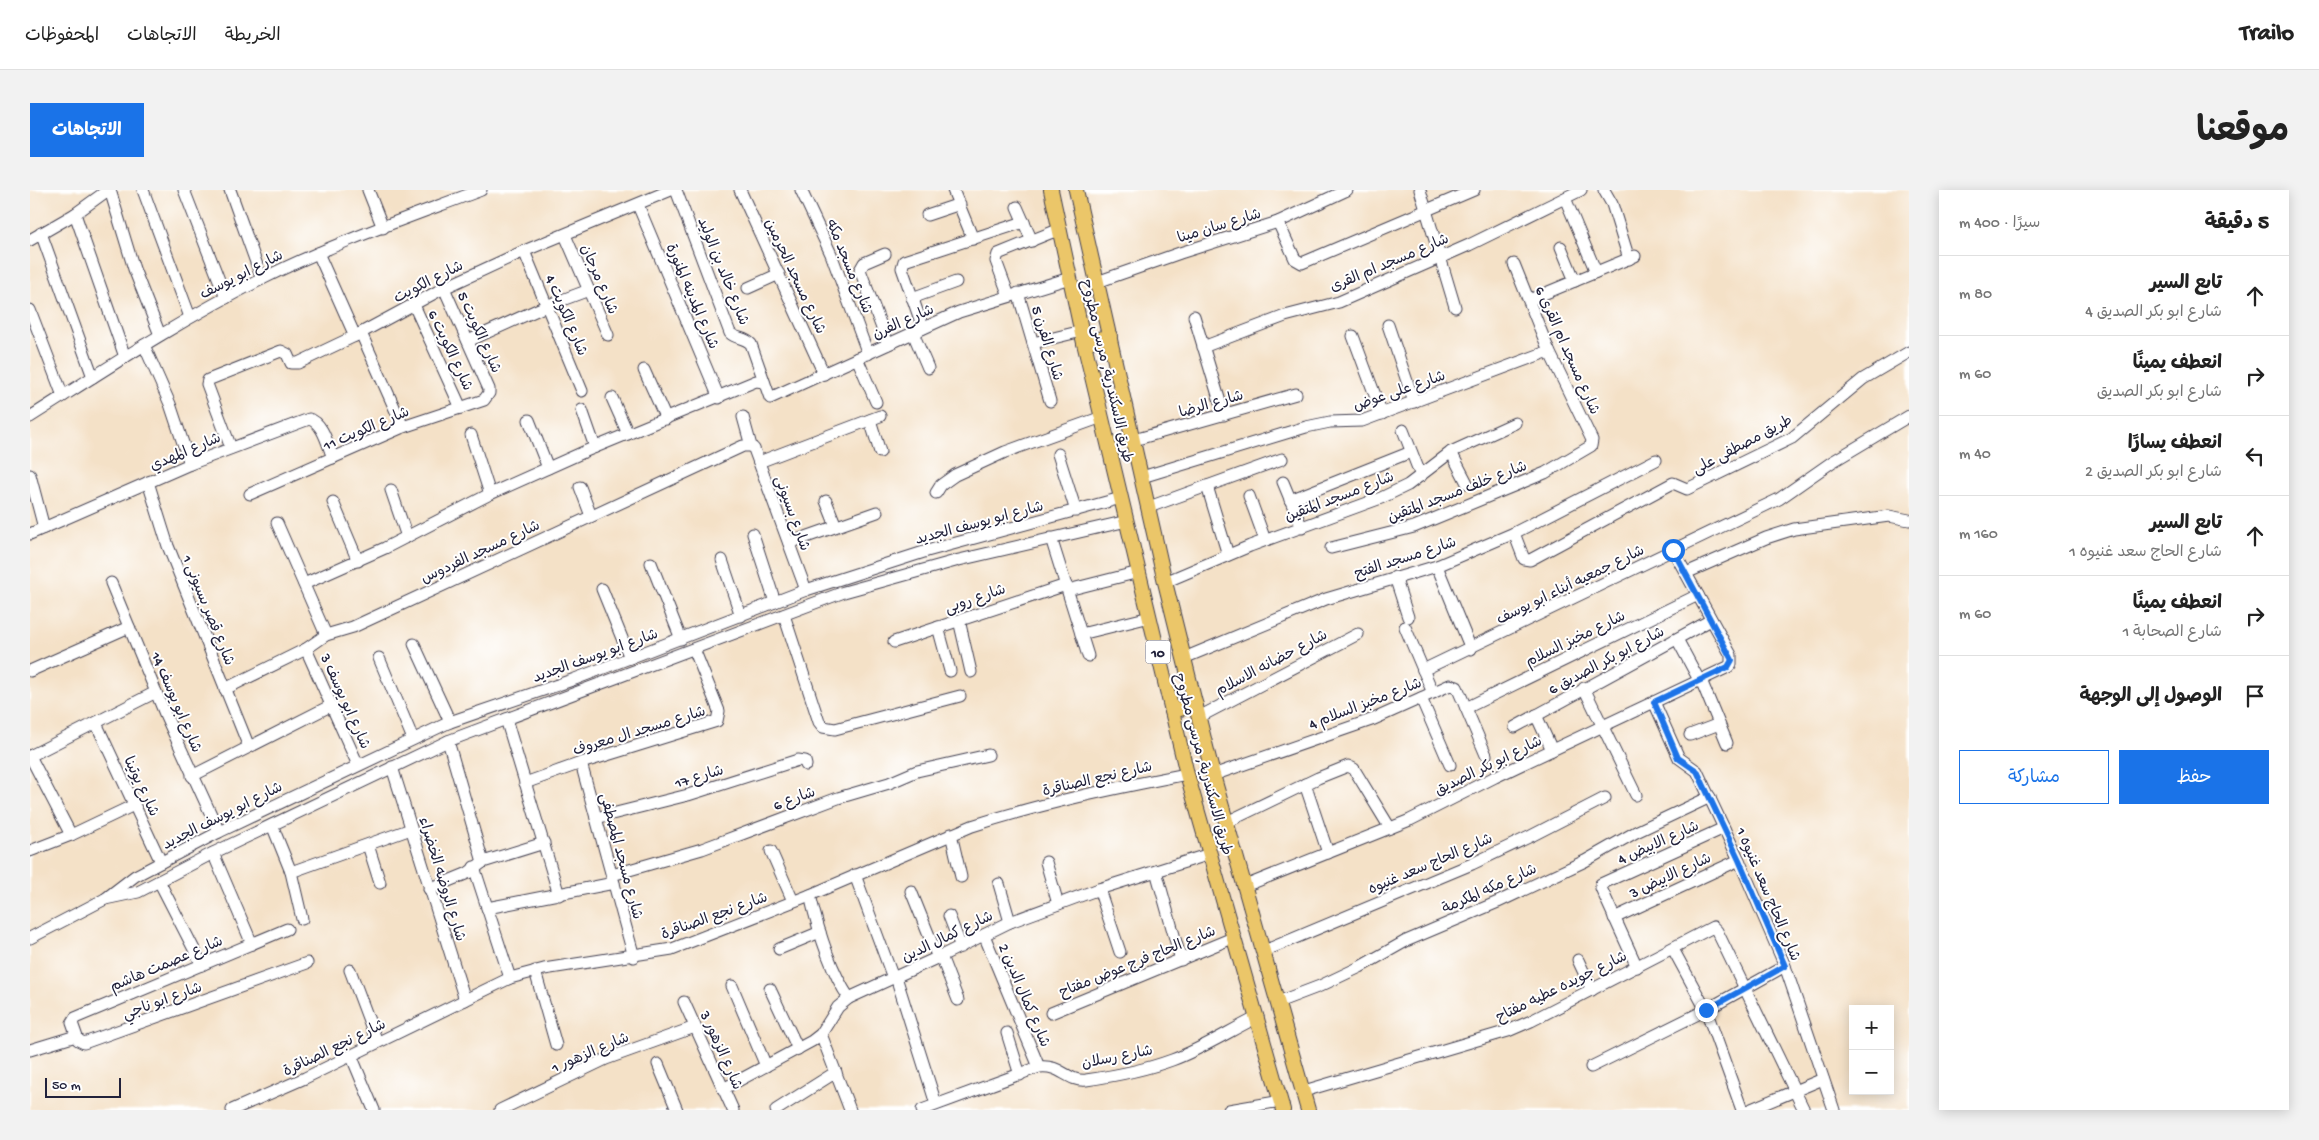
<!DOCTYPE html>
<html lang="ar">
<meta charset="utf-8">
<style>
body{margin:0;font-family:"Gochi Hand","Playpen Sans Arabic",sans-serif;background:#f2f2f2;color:#222;direction:rtl}
.controls{position:absolute;right:15px;bottom:15px;display:grid;overflow:hidden;border-radius:0px;box-shadow:0 2px 12px #0003}
.controls button{width:45px;height:45px;display:grid;place-items:center;padding:0;border:0;border-bottom:1px solid #e0e0e0;background:#fff;color:#222;font:25px sans-serif}
.scale{position:absolute;left:15px;bottom:12px;width:76px;box-sizing:border-box;padding-left:5px;border:2px solid #22223b;border-top:0;font-size:14px;line-height:18px;white-space:nowrap;color:#22223b;-webkit-text-stroke:4px #fff;paint-order:stroke}
.stop{position:absolute;width:15px;height:15px;margin:-11px;border:4px solid #1a73e8;border-radius:50%;background:#fff}
.stop.end{background:#1a73e8;border-color:#fff;box-shadow:0 1px 5px #0008}
.list{margin:0;padding:0;list-style:none}
h2{display:flex;justify-content:space-between;align-items:center;height:65px;margin:0;padding:0 20px;font-size:21px}
h2 small{font-size:16px;font-weight:400;color:#767676}
.list li{display:grid;grid-template-columns:32px 1fr auto;gap:15px;align-items:center;box-sizing:border-box;height:80px;padding:0 20px;border-top:1px solid #e0e0e0}
.list b{display:block;font-size:19px;white-space:nowrap}
.list p{margin:0;font-size:16px;white-space:nowrap;color:#767676}
.list em{font-size:16px;font-style:normal;color:#767676}
.actions{display:flex;gap:10px;padding:15px 20px}
.actions a{flex:1;padding:11px 0;border:1px solid #1a73e8;border-radius:0px;text-align:center;font-size:18px;color:#1a73e8}
.actions .main{background:#1a73e8;color:#fff}
.icon{flex:none;width:28px;height:28px;fill:none;stroke:currentColor;stroke-width:2;stroke-linecap:round;stroke-linejoin:round}
.map{position:relative;flex:none;width:1879px;height:920px;overflow:hidden;direction:ltr;border-radius:0px}
header{display:flex;align-items:center;gap:30px;box-sizing:border-box;height:70px;padding:0 25px;background:#fff;border-bottom:1px solid #e0e0e0}
header strong{font-size:24px}
nav{display:flex;gap:28px;margin-inline-start:auto;font-size:18px}
.intro{display:flex;align-items:center;justify-content:space-between;box-sizing:border-box;height:120px;padding:0 30px}
h1{margin:0;font-size:35px}
.button{padding:12px 22px;border-radius:0px;background:#1a73e8;color:#fff;font-size:18px;font-weight:700}
main{display:flex;gap:30px;padding:0 30px}
aside{flex:1;background:#fff;border-radius:0px;box-shadow:0 2px 12px #0003}
.map>svg:first-child{display:block}
.lines{fill:none;stroke-linecap:round;stroke-linejoin:round}
.minor-casing{stroke:#423f50;stroke-width:13}
.major-casing{stroke:#423f50;stroke-width:16}
.minor{stroke:#fff;stroke-width:11}
.major{stroke:#ebc669;stroke-width:14}
.route{stroke:#1a73e8;stroke-width:6}
.labels{text-anchor:middle;stroke-width:4;stroke-linejoin:round;paint-order:stroke}
.shield{fill:#fff;stroke:#646476;stroke-width:1}
.shield-label{font-size:14px;font-weight:bold;fill:#22223b}
.street-label{font-size:15px;fill:#22223b;stroke:#fff}
</style>
<header>
<strong>Trailo</strong>
<nav><a>الخريطة</a><a>الاتجاهات</a><a>المحفوظات</a></nav>
</header>
<div class="intro"><h1>موقعنا</h1><a class="button">الاتجاهات</a></div>
<main>
<aside>
<h2>5 دقيقة<small>سيرًا · 400 m</small></h2>
<ul class="list">
<li><svg class="icon" aria-label="ahead" viewBox="0 0 24 24"><path d="M12 20V5M6 11l6-6 6 6"/></svg><div><b>تابع السير</b><p>شارع ابو بكر الصديق 4</p></div><em>80 m</em></li>
<li><svg class="icon" aria-label="right" viewBox="0 0 24 24"><path d="M7 20v-9h11M14 6l5 5-5 5"/></svg><div><b>انعطف يمينًا</b><p>شارع ابو بكر الصديق</p></div><em>60 m</em></li>
<li><svg class="icon" aria-label="left" viewBox="0 0 24 24"><path d="M17 20v-9H6M10 6l-5 5 5 5"/></svg><div><b>انعطف يسارًا</b><p>شارع ابو بكر الصديق 2</p></div><em>40 m</em></li>
<li><svg class="icon" aria-label="ahead" viewBox="0 0 24 24"><path d="M12 20V5M6 11l6-6 6 6"/></svg><div><b>تابع السير</b><p>شارع الحاج سعد غنيوه 1</p></div><em>160 m</em></li>
<li><svg class="icon" aria-label="right" viewBox="0 0 24 24"><path d="M7 20v-9h11M14 6l5 5-5 5"/></svg><div><b>انعطف يمينًا</b><p>شارع الصحابة 1</p></div><em>60 m</em></li>
<li><svg class="icon" aria-label="arrive" viewBox="0 0 24 24"><path d="M6 21V4h12l-3 4 3 4H6"/></svg><div><b>الوصول إلى الوجهة</b></div></li>
</ul>
<div class="actions"><a class="main">حفظ</a><a>مشاركة</a></div>
</aside>
<div class="map">
<svg width="1879" height="920" viewBox="0 0 1879 920">
<rect width="100%" height="100%" fill="#fff"/>
<filter id="ink" filterUnits="userSpaceOnUse"><feTurbulence type="fractalNoise" baseFrequency=".02" numOctaves="2"/><feDisplacementMap in="SourceGraphic" scale="10" xChannelSelector="R" yChannelSelector="G"/><feConvolveMatrix kernelMatrix="1 2 1 2 8 2 1 2 1" color-interpolation-filters="sRGB"/></filter>
<filter id="wash" filterUnits="userSpaceOnUse"><feTurbulence type="fractalNoise" baseFrequency=".0096" numOctaves="4" result="noise"/><feDisplacementMap in="SourceGraphic" scale="20" xChannelSelector="R" yChannelSelector="G"/><feGaussianBlur stdDeviation="1.12" result="paint"/><feColorMatrix in="noise" values="0 0 0 0 0 0 0 0 0 0 0 0 0 0 0 0 0 1.4 0 .05"/><feComposite in="paint" operator="in"/></filter>
<g filter="url(#wash)">
<rect width="100%" height="100%" fill="#f4e1c7"/>
</g>
<g filter="url(#ink)">
<g class="lines">
<g class="minor-casing">
<g id="minor">
<path d="M 80,0 L 104,79 L 130,145"/>
<path d="M 113,0 L 160,127"/>
<path d="M 154,0 L 196,108"/>
<path d="M 200,0 L 232,89"/>
<path d="M 338,0 L 353,38"/>
<path d="M 646,0 L 700,143 C 706,149 715,147 721,154 L 740,208 L 929,122 L 1040,88"/>
<path d="M 710,0 L 794,184"/>
<path d="M 771,0 L 801,64 L 838,164"/>
<path d="M 923,0 L 943,49"/>
<path d="M 1390,0 L 1425,117"/>
<path d="M 1574,0 L 1582,14 L 1599,69"/>
<path d="M 1535,8 L 1566,82"/>
<path d="M 608,15 L 689,208"/>
<path d="M 987,17 L 1002,51"/>
<path d="M 45,24 L 95,167"/>
<path d="M 897,25 L 930,14"/>
<path d="M 1248,32 L 1265,69 L 1272,73 L 1444,0"/>
<path d="M 11,43 L 63,187"/>
<path d="M 535,45 L 578,145"/>
<path d="M 0,50 L 45,24 L 78,0"/>
<path d="M 1531,57 L 1545,91"/>
<path d="M 494,61 L 552,201"/>
<path d="M 288,63 L 325,146"/>
<path d="M 855,64 L 834,73 L 830,80 L 858,154"/>
<path d="M 1067,92 L 1150,63 L 1248,32 L 1317,0"/>
<path d="M 718,98 L 749,84"/>
<path d="M 988,103 L 1020,211"/>
<path d="M 979,106 L 966,71 L 968,64 L 1030,39"/>
<path d="M 882,108 L 926,92"/>
<path d="M 1499,110 L 1605,66"/>
<path d="M 384,115 L 431,218"/>
<path d="M 0,120 L 33,206"/>
<path d="M 1164,126 L 1194,225"/>
<path d="M 1358,135 L 1384,212"/>
<path d="M 893,138 L 872,78 L 874,71 L 994,32"/>
<path d="M 331,143 L 373,237"/>
<path d="M 883,143 L 898,178"/>
<path d="M 1323,146 L 1352,224"/>
<path d="M 438,151 L 516,116 L 559,100"/>
<path d="M 1003,153 L 1052,141"/>
<path d="M 114,155 L 140,214 L 160,274"/>
<path d="M 1173,157 L 1255,126 L 1309,112 L 1439,55 L 1551,0"/>
<path d="M 827,168 L 846,212"/>
<path d="M 614,180 L 636,229"/>
<path d="M 582,208 L 598,244"/>
<path d="M 552,220 L 565,257"/>
<path d="M 0,227 C 76,179 150,130 230,90 C 301,54 377,28 451,0"/>
<path d="M 713,227 L 721,256 L 724,259 L 776,400"/>
<path d="M 499,230 L 518,278"/>
<path d="M 840,230 L 850,262"/>
<path d="M 1373,240 L 1391,286"/>
<path d="M 441,245 L 460,304"/>
<path d="M 1104,250 L 1266,204"/>
<path d="M 201,258 L 177,194 L 178,190 L 251,161 L 257,164 L 261,173 L 268,173 L 325,146 L 414,98 L 494,61 L 641,0"/>
<path d="M 1421,262 L 1437,293"/>
<path d="M 1028,264 L 1046,321"/>
<path d="M 729,272 L 850,226"/>
<path d="M 0,285 L 14,338"/>
<path d="M 1112,287 L 1276,237 L 1300,232 L 1332,231 L 1519,161"/>
<path d="M 118,292 L 138,356 L 219,557"/>
<path d="M 1253,292 L 1272,338"/>
<path d="M 1177,296 L 1198,365"/>
<path d="M 550,297 L 561,326"/>
<path d="M 361,300 L 377,347"/>
<path d="M 906,303 L 911,295 L 925,285 L 975,262 L 1072,227"/>
<path d="M 220,304 L 373,237 L 454,210 L 459,203 L 459,199 L 414,98"/>
<path d="M 1219,306 L 1235,350"/>
<path d="M 1260,310 L 1381,262"/>
<path d="M 796,311 L 806,336"/>
<path d="M 303,312 L 328,371"/>
<path d="M 1119,317 L 1252,269"/>
<path d="M 247,333 L 296,445"/>
<path d="M 1484,343 L 1494,369 L 1500,370 L 1643,293 L 1657,299 L 1762,248 L 1833,189 L 1879,162"/>
<path d="M 0,344 L 160,274 L 279,229 C 293,232 298,256 303,268"/>
<path d="M 723,344 L 745,412"/>
<path d="M 1021,348 L 1058,466"/>
<path d="M 759,353 L 847,322"/>
<path d="M 1301,358 L 1384,337 L 1515,283 L 1561,256 L 1562,250 L 1519,161 L 1484,74"/>
<path d="M 692,370 L 711,426"/>
<path d="M 621,373 L 651,449"/>
<path d="M 1407,376 L 1441,459"/>
<path d="M 1656,383 L 1736,348 L 1764,339 L 1859,326 L 1879,330"/>
<path d="M 1365,387 L 1378,427"/>
<path d="M 1135,392 L 1220,356 L 1351,308 L 1378,295 L 1421,262 L 1485,233"/>
<path d="M 81,393 L 135,524 L 189,642"/>
<path d="M 274,394 L 355,358 L 460,304 L 556,261 L 726,191 L 734,192"/>
<path d="M 572,399 L 600,468"/>
<path d="M 1038,400 L 1109,382"/>
<path d="M 754,425 L 789,532 L 793,537 L 805,539 L 930,506"/>
<path d="M 929,430 L 941,482"/>
<path d="M 908,437 L 920,481"/>
<path d="M 1375,437 L 1403,503"/>
<path d="M 1051,444 L 1120,427"/>
<path d="M 1647,449 L 1669,490"/>
<path d="M 864,452 L 1036,395"/>
<path d="M 384,454 L 420,532"/>
<path d="M 276,459 L 328,575"/>
<path d="M 349,468 L 383,549"/>
<path d="M 1154,468 L 1296,409 L 1407,376 L 1484,343 L 1626,270"/>
<path d="M 1393,480 L 1749,309 L 1802,272 L 1879,226"/>
<path d="M 0,481 L 99,437"/>
<path d="M 1671,490 L 1697,553"/>
<path d="M 1554,498 L 1606,605"/>
<path d="M 195,499 L 276,459 L 296,445 L 323,437 L 713,256 L 721,256"/>
<path d="M 1391,508 L 1420,575"/>
<path d="M 1624,512 L 1649,568 L 1667,581 L 1709,670 L 1755,776 L 1804,920"/>
<path d="M 1436,518 L 1668,405"/>
<path d="M 1506,525 L 1522,560"/>
<path d="M 1169,527 L 1328,444"/>
<path d="M 476,529 L 529,705"/>
<path d="M 66,533 L 131,672"/>
<path d="M 1485,537 L 1681,430"/>
<path d="M 1660,545 L 1689,534"/>
<path d="M 418,551 L 453,672"/>
<path d="M 0,566 L 126,502"/>
<path d="M 0,566 L 41,645"/>
<path d="M 551,573 L 604,767"/>
<path d="M 362,577 L 435,810"/>
<path d="M 1183,585 L 1344,529 L 1420,495 L 1427,497 L 1456,565"/>
<path d="M 162,586 L 300,516"/>
<path d="M 495,593 L 551,573 L 687,531 L 689,521 L 664,459"/>
<path d="M 1275,594 L 1298,663"/>
<path d="M 566,628 L 658,605 L 768,570 L 775,571 L 776,575"/>
<path d="M 1197,632 L 1288,588 L 1318,576 L 1324,579 L 1327,584 L 1360,638"/>
<path d="M 242,635 L 261,682 L 272,729"/>
<path d="M 921,644 L 931,687"/>
<path d="M 338,655 L 350,693"/>
<path d="M 0,661 L 41,645 L 104,615"/>
<path d="M 741,661 L 763,711"/>
<path d="M 183,663 L 222,754"/>
<path d="M 1016,672 L 1028,714"/>
<path d="M 444,677 L 480,788"/>
<path d="M 1126,681 L 1151,770"/>
<path d="M 261,682 L 381,639"/>
<path d="M 582,685 L 672,659 L 808,608 L 859,593 L 887,581 L 958,565"/>
<path d="M 825,685 L 863,788"/>
<path d="M 129,691 L 172,775"/>
<path d="M 969,694 L 980,732"/>
<path d="M 1215,696 L 1380,630 L 1465,587 L 1698,477 L 1701,474 L 1701,465 L 1643,360"/>
<path d="M 399,699 L 438,683 L 453,672 L 514,653"/>
<path d="M 1069,699 L 1090,762"/>
<path d="M 881,701 L 908,768"/>
<path d="M 780,705 C 788,740 799,778 819,808"/>
<path d="M 75,709 L 108,702 L 183,663 L 418,551 L 814,402 L 929,370 L 1097,331"/>
<path d="M 457,718 L 584,693"/>
<path d="M 919,726 L 931,757"/>
<path d="M 1584,728 L 1709,670"/>
<path d="M 257,739 L 45,828 L 42,833 L 48,850 L 54,853 L 277,773"/>
<path d="M 954,745 L 1009,877"/>
<path d="M 0,748 L 75,709 L 105,686 L 189,642 L 420,532 L 545,489 L 776,400 L 897,361 L 1091,308"/>
<path d="M 749,759 L 790,742"/>
<path d="M 1643,759 L 1676,820 L 1712,920"/>
<path d="M 1234,761 L 1442,674 L 1501,646 L 1575,608"/>
<path d="M 911,766 L 928,810"/>
<path d="M 1548,770 L 1562,800"/>
<path d="M 1607,777 L 1571,698 L 1571,694 L 1694,638"/>
<path d="M 320,780 L 347,852"/>
<path d="M 505,781 L 526,855"/>
<path d="M 866,787 L 906,914"/>
<path d="M 702,796 L 736,876"/>
<path d="M 740,799 L 768,859"/>
<path d="M 654,812 L 703,920"/>
<path d="M 1248,812 L 1290,796 L 1330,777 L 1376,751 L 1468,712 L 1555,671 L 1606,642 L 1680,607"/>
<path d="M 1021,823 L 1205,747"/>
<path d="M 977,843 L 990,885"/>
<path d="M 791,844 L 820,920"/>
<path d="M 0,860 L 46,846"/>
<path d="M 321,865 L 344,920"/>
<path d="M 628,874 L 647,920"/>
<path d="M 1561,877 L 1676,820 L 1755,776"/>
<path d="M 693,899 L 782,851 L 791,844 L 808,817 L 819,808 L 911,766 L 980,732 L 1069,699 L 1180,664"/>
<path d="M 1274,901 L 1478,841 L 1501,831 L 1683,737 L 1687,741 L 1774,920"/>
<path d="M 202,920 L 275,888 L 480,788 L 514,779 L 642,759 L 780,705 L 942,636 C 1012,613 1085,598 1157,584"/>
<path d="M 470,920 L 576,869 L 665,837"/>
<path d="M 746,920 L 806,882"/>
<path d="M 892,920 L 1009,877 C 1031,874 1037,892 1056,890 C 1084,886 1115,880 1142,870 C 1170,860 1201,840 1228,827"/>
<path d="M 1199,920 L 1251,911"/>
<path d="M 1719,920 L 1793,889"/>
</g>
</g>
<g class="major-casing">
<g id="major">
<path d="M 1021,0 L 1054,153 L 1157,584 L 1253,920"/>
<path d="M 1046,0 L 1135,392 L 1183,585 L 1278,920"/>
<path d="M 1054,153 L 1080,146"/>
<path d="M 1142,521 L 1166,515"/>
</g>
</g>
<use href="#minor" class="minor"/>
<use href="#major" class="major"/>
</g>
</g>
<g class="lines" filter="url(#ink)">
<path class="route" d="M 1643,360 L 1702,470 L 1698,477 L 1624,512 L 1648,568 L 1667,581 L 1709,670 L 1755,776 L 1676,820"/>
</g>
<g class="labels">
<rect class="shield" x="1115.5" y="450.5" width="25" height="23" rx="4"/>
<g class="shield-label">
<text x="1128" y="467">10</text>
</g>
<g class="street-label">
<text transform="translate(1189 35) rotate(-17)" y="5">شارع سان مينا</text>
<text transform="translate(1359 72) rotate(-23)" y="5">شارع مسجد ام القرى</text>
<text transform="translate(820 76) rotate(68)" y="5">شارع مسجد مكه</text>
<text transform="translate(694 81) rotate(68)" y="5">شارع خالد بن الوليد</text>
<text transform="translate(211 84) rotate(-27)" y="5">شارع ابو يوسف</text>
<text transform="translate(766 86) rotate(65)" y="5">شارع مسجد الحرمين</text>
<text transform="translate(570 89) rotate(67)" y="5">شارع مرجان</text>
<text transform="translate(398 91) rotate(-27)" y="5">شارع الكويت</text>
<text transform="translate(663 106) rotate(67)" y="5">شارع المدينه المنورة</text>
<text transform="translate(537 125) rotate(67)" y="5">شارع الكويت 4</text>
<text transform="translate(873 131) rotate(-24)" y="5">شارع الفرن</text>
<text transform="translate(450 142) rotate(66)" y="5">شارع الكويت 5</text>
<text transform="translate(1018 153) rotate(73)" y="5">شارع الفرن 5</text>
<text transform="translate(421 160) rotate(65)" y="5">شارع الكويت 6</text>
<text transform="translate(1538 160) rotate(66)" y="5">شارع مسجد ام القرى 6</text>
<text transform="translate(1078 181) rotate(77)" y="5">طريق الاسكندرية, مرسى مطروح</text>
<text transform="translate(1369 200) rotate(-19)" y="5">شارع على عوض</text>
<text transform="translate(1181 213) rotate(-16)" y="5">شارع الرضا</text>
<text transform="translate(336 238) rotate(-23)" y="5">شارع الكويت 11</text>
<text transform="translate(1712 254) rotate(-28)" y="5">طريق مصطفى على</text>
<text transform="translate(155 261) rotate(-23)" y="5">شارع المهدي</text>
<text transform="translate(1427 301) rotate(-21)" y="5">شارع خلف مسجد المتقين</text>
<text transform="translate(1309 306) rotate(-21)" y="5">شارع مسجد المتقين</text>
<text transform="translate(763 323) rotate(70)" y="5">شارع بسيونى</text>
<text transform="translate(949 332) rotate(-15)" y="5">شارع ابو يوسف الجديد</text>
<text transform="translate(450 361) rotate(-25)" y="5">شارع مسجد الفردوس</text>
<text transform="translate(1375 367) rotate(-18)" y="5">شارع مسجد الفتح</text>
<text transform="translate(1540 394) rotate(-26)" y="5">شارع جمعيه أبناء ابو يوسف</text>
<text transform="translate(945 408) rotate(-19)" y="5">شارع روبى</text>
<text transform="translate(179 420) rotate(68)" y="5">شارع قصر بسيونى 1</text>
<text transform="translate(1545 448) rotate(-26)" y="5">شارع مخبز السلام</text>
<text transform="translate(565 465) rotate(-20)" y="5">شارع ابو يوسف الجديد</text>
<text transform="translate(1576 470) rotate(-28)" y="5">شارع ابو بكر الصديق 6</text>
<text transform="translate(1241 472) rotate(-28)" y="5">شارع حضانه الاسلام</text>
<text transform="translate(316 511) rotate(66)" y="5">شارع ابو يوسف 3</text>
<text transform="translate(147 512) rotate(67)" y="5">شارع ابو يوسف 14</text>
<text transform="translate(1335 513) rotate(-21)" y="5">شارع مخبز السلام 4</text>
<text transform="translate(609 540) rotate(-17)" y="5">شارع مسجد ال معروف</text>
<text transform="translate(1174 574) rotate(75)" y="5">طريق الاسكندرية, مرسى مطروح</text>
<text transform="translate(1458 575) rotate(-26)" y="5">شارع ابو بكر الصديق</text>
<text transform="translate(669 586) rotate(-17)" y="5">شارع 17</text>
<text transform="translate(1067 588) rotate(-13)" y="5">شارع نجع الصناقرة</text>
<text transform="translate(112 596) rotate(65)" y="5">شارع يوتينا</text>
<text transform="translate(764 608) rotate(-20)" y="5">شارع 6</text>
<text transform="translate(192 625) rotate(-27)" y="5">شارع ابو يوسف الجديد</text>
<text transform="translate(1628 652) rotate(-24)" y="5">شارع الابيض 4</text>
<text transform="translate(592 666) rotate(75)" y="5">شارع مسجد المصطفى</text>
<text transform="translate(1400 673) rotate(-23)" y="5">شارع الحاج سعد غنيوه</text>
<text transform="translate(1640 685) rotate(-25)" y="5">شارع الابيض 3</text>
<text transform="translate(413 689) rotate(73)" y="5">شارع الروضه الخضراء</text>
<text transform="translate(1459 698) rotate(-24)" y="5">شارع مكه المكرمة</text>
<text transform="translate(1739 704) rotate(67)" y="5">شارع الحاج سعد غنيوه 1</text>
<text transform="translate(684 725) rotate(-20)" y="5">شارع نجع الصناقرة</text>
<text transform="translate(917 746) rotate(-26)" y="5">شارع كمال الدين</text>
<text transform="translate(1107 771) rotate(-22)" y="5">شارع الحاج فرج عوض مفتاح</text>
<text transform="translate(136 773) rotate(-23)" y="5">شارع عصمت هاشم</text>
<text transform="translate(1531 796) rotate(-26)" y="5">شارع جويده عطيه مفتاح</text>
<text transform="translate(995 805) rotate(67)" y="5">شارع كمال الدين 2</text>
<text transform="translate(132 810) rotate(-20)" y="5">شارع ابو ناجي</text>
<text transform="translate(304 857) rotate(-26)" y="5">شارع نجع الصناقرة</text>
<text transform="translate(692 860) rotate(66)" y="5">شارع الزهور 3</text>
<text transform="translate(560 862) rotate(-23)" y="5">شارع الزهور 1</text>
<text transform="translate(1087 866) rotate(-11)" y="5">شارع رسلان</text>
</g>
</g>
</svg>
<div class="controls">
<button>+</button>
<button>−</button>
</div>
<div class="scale">50 m</div>
<div class="stop" style="left:1643px;top:360px"></div>
<div class="stop end" style="left:1676px;top:820px"></div>
</div>
</main>
